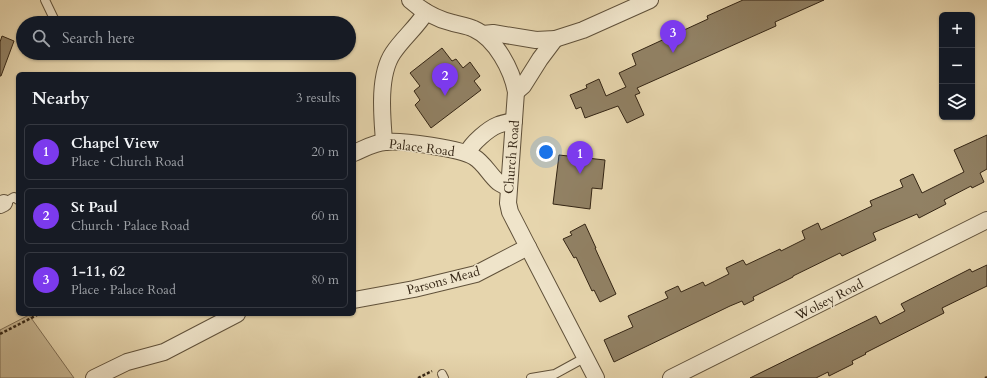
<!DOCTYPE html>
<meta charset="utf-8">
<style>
body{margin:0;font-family:Cardo,serif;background:#20242c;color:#f1f3f6}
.controls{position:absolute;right:12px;top:12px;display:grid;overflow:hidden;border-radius:6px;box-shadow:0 1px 3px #0004}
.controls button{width:36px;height:36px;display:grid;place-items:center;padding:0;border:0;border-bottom:1px solid #363941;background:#171b24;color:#f1f3f6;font:20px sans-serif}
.you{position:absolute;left:546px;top:152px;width:14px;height:14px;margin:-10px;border:3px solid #fff;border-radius:50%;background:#1a73e8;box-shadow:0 0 0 6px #1a73e833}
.badge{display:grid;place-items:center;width:26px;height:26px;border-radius:50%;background:#7c3aed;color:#fff;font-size:13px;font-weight:700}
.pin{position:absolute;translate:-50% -33px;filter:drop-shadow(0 1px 2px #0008)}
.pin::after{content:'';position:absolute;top:21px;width:14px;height:12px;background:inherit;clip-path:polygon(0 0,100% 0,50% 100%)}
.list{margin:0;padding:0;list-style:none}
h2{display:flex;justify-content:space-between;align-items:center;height:52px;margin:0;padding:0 16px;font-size:17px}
h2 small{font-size:13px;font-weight:400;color:#9ea1a6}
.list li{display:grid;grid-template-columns:26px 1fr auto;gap:12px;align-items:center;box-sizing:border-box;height:56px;margin:0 8px 8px;padding:0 8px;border:1px solid #363941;border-radius:6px}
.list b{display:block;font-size:15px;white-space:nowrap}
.list p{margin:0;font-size:13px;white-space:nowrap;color:#9ea1a6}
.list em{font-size:13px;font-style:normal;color:#9ea1a6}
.icon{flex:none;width:22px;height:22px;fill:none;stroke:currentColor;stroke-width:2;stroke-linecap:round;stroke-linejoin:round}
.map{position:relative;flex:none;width:987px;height:378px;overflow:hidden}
.search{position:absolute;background:#171b24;box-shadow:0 1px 3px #0004;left:16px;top:16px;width:340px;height:44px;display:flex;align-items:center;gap:10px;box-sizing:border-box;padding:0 14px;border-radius:22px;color:#9ea1a6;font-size:15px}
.panel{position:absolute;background:#171b24;box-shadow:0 1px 3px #0004;left:16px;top:72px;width:340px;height:244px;border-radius:6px}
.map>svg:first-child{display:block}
.green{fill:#c8b793;stroke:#7e6e54}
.building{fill:#918164;stroke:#342514}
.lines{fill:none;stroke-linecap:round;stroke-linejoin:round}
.service-casing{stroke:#60513a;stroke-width:10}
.minor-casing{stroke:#60513a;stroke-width:18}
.path{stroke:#342514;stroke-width:2.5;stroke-dasharray:3 2;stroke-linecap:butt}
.service{stroke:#efe4ca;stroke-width:8}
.minor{stroke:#efe4ca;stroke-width:16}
.labels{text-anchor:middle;stroke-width:3;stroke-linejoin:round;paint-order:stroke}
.street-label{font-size:13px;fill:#342514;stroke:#efe4ca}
</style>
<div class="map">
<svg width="987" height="378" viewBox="0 0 987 378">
<rect width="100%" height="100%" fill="#e6d5ad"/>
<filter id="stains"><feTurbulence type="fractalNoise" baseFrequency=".005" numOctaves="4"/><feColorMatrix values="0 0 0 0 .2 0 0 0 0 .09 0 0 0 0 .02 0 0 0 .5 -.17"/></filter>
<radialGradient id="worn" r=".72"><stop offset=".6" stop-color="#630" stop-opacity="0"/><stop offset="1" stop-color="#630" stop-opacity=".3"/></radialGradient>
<path class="green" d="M 29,315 L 74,378 L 0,378 L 0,330 Z"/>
<g class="building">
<path d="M 743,0 L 824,0 L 775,22 L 776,26 L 637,88 L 640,93 L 635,95 L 644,115 L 627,123 L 618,106 L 585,118 L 581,107 L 576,109 L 570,95 L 587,88 L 586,85 L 599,79 L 606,96 L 626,87 L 619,73 L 636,65 L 632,54 L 708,19 L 707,16 Z"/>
<path d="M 2,36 L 14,41 L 1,76 L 0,76 L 0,42 Z"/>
<path d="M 442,48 L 452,61 L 456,59 L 463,68 L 470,62 L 480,76 L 474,81 L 481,90 L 431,128 L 415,105 L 420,100 L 414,91 L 420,86 L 410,73 Z"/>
<path d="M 987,135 L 987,169 L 980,173 L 984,182 L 972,188 L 971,186 L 944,200 L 946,204 L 919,218 L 917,214 L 873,233 L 876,240 L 842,256 L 840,253 L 793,276 L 793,277 L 753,297 L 754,300 L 744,305 L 742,301 L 730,306 L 614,362 L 604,340 L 633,327 L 628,316 L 668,298 L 665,292 L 678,286 L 681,292 L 703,282 L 705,286 L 729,274 L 726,268 L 743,260 L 746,265 L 780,249 L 781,251 L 805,239 L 802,231 L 818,223 L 821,230 L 872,206 L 870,201 L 903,187 L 900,180 L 913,174 L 922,193 L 964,172 L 954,150 Z"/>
<path d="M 559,155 L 605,160 L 602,189 L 592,188 L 590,209 L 553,204 Z"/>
<path d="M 585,224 L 596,248 L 595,248 L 616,294 L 600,302 L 594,290 L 592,291 L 576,257 L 574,258 L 563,239 L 572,235 L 570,232 Z"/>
<path d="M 987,265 L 987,286 L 942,308 L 944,313 L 865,353 L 866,354 L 852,361 L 853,364 L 829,376 L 828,372 L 816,378 L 750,378 L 876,316 L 880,324 L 905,311 L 901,304 L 970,269 L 972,272 Z"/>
</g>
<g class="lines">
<g class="service-casing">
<g id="service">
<path d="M 45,0 L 56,23"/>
<path d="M 4,203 L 14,197 L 18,200"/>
<path d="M 442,374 L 444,378"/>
<path d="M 531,378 L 555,374 L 586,357"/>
</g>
</g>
<g class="minor-casing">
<g id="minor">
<path d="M 410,0 C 422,11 437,19 453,23 C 460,25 468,26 474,29 C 496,39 512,70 516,92 L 508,203 L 510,212 L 528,247 L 596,378"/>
<path d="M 483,34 L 493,33 L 536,40 L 555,39 L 583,30 L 650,0"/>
<path d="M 516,92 L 523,86 L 540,59 L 555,39"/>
<path d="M 384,141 C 382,116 378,75 393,53 C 403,38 417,27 426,12"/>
<path d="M 354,153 C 364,149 375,142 386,142 C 400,140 463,149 474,157 C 484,163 489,174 498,182 C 501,184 505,186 508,188"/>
<path d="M 467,153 C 472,143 488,129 498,125 C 503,123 509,122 514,121"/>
<path d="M 0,205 L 4,203"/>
<path d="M 354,300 L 414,289 L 476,274 L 528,247"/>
<path d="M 94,378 L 127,362 L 164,352 L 237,314"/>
<path d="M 671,378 L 987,220"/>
</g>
</g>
<g class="path">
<path d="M 0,334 L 39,314"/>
<path d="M 418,378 L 432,371"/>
<path d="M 985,378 L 987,377"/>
</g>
<use href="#service" class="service"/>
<use href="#minor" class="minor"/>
</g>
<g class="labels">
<g class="street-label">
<text transform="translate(422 147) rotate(7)" y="5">Palace Road</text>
<text transform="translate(511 157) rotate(-85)" y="5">Church Road</text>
<text transform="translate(443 280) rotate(-15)" y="5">Parsons Mead</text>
<text transform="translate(829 299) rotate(-27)" y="5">Wolsey Road</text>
</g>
</g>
<rect width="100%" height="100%" filter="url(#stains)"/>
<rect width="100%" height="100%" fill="url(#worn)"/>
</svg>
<div class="controls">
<button>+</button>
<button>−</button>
<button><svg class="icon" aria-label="layers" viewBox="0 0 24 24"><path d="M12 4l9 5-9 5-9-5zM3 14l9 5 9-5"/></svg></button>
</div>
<div class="you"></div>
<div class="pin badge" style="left:580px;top:174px">1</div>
<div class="pin badge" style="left:445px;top:96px">2</div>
<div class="pin badge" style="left:673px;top:53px">3</div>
<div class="search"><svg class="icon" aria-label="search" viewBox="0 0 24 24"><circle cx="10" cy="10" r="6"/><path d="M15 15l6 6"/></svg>Search here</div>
<section class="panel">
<h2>Nearby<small>3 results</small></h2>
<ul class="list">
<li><span class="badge">1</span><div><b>Chapel View</b><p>Place · Church Road</p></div><em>20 m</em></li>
<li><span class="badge">2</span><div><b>St Paul</b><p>Church · Palace Road</p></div><em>60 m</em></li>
<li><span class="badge">3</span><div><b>1-11, 62</b><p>Place · Palace Road</p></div><em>80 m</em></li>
</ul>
</section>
</div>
